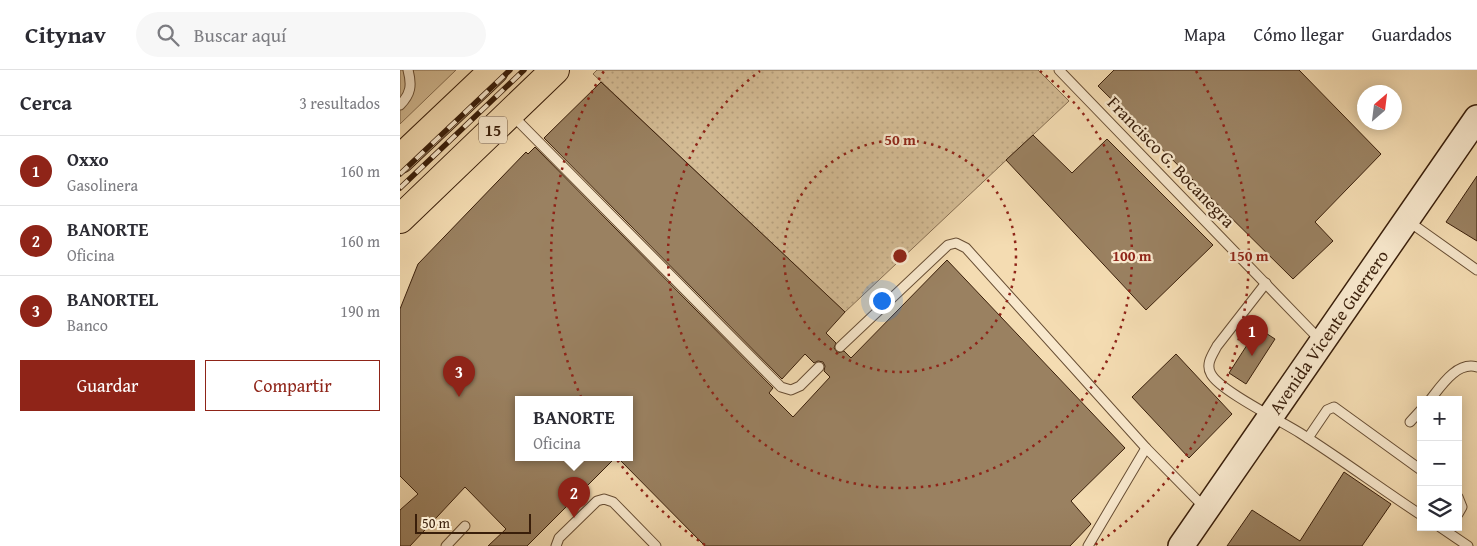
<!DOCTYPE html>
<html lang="es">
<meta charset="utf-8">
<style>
body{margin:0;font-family:"Gentium Book Plus",serif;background:#f7f7f7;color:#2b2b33}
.controls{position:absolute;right:15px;bottom:15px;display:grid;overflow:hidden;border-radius:0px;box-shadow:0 2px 12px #0003}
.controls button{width:45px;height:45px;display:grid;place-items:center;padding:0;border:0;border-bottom:1px solid #e1e1e2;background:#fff;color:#2b2b33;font:25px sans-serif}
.compass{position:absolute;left:957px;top:15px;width:45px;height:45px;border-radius:50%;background:#fff;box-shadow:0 2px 12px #0003;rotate:28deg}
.scale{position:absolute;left:15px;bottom:12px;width:116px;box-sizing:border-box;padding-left:5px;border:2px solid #391e0a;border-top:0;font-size:14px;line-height:18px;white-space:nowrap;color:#391e0a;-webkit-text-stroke:4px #f8e8cd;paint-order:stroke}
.you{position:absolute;left:481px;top:230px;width:18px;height:18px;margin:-12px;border:4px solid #fff;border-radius:50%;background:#1a73e8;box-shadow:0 0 0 8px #1a73e833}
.badge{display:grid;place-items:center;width:32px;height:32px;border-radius:50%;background:#8f2418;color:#fff;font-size:16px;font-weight:700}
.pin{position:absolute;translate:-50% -41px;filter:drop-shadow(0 1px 2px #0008)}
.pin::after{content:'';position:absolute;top:26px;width:18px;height:15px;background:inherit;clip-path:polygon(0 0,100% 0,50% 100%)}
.popup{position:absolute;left:115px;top:326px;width:118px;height:65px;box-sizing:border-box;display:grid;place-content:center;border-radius:0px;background:#fff;filter:drop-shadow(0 1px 4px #0005);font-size:16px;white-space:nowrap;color:#7c7c81}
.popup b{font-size:19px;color:#2b2b33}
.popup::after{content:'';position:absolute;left:50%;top:100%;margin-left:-10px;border:10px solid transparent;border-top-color:#fff}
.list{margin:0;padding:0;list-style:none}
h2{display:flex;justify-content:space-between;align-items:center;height:65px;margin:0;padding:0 20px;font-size:21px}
h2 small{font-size:16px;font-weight:400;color:#7c7c81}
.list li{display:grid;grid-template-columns:32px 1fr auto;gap:15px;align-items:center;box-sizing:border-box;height:70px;padding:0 20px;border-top:1px solid #e1e1e2}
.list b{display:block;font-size:19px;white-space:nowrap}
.list p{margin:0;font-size:16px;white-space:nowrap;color:#7c7c81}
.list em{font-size:16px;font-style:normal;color:#7c7c81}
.actions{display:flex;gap:10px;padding:15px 20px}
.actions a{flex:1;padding:11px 0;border:1px solid #8f2418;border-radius:0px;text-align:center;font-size:18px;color:#8f2418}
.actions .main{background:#8f2418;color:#fff}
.icon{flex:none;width:28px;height:28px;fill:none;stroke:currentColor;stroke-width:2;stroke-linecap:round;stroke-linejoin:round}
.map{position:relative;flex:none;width:1077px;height:476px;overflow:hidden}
header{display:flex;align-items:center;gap:30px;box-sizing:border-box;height:70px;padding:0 25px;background:#fff;border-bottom:1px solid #e1e1e2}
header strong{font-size:24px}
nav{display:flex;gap:28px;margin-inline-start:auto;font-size:18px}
.search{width:350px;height:45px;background:#f7f7f7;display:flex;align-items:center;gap:12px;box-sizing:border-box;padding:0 18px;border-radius:28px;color:#7c7c81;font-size:19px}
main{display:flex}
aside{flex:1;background:#fff}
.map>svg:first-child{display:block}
.grass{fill:url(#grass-dots);stroke:#866d50}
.park{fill:#d4bc95;stroke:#866d50}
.building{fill:#9a8161;stroke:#391e0a}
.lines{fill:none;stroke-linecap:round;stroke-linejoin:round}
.service-casing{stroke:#684e34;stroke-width:11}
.secondary-casing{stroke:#391e0a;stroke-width:28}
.trunk-casing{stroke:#391e0a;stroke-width:30}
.service{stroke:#f8e8cd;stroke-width:9}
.secondary{stroke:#f8e8cd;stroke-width:25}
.trunk{stroke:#f4dcb2;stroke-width:28}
.rail-casing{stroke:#391e0a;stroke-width:5.5}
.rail{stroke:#f8e8cd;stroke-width:4;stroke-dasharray:11;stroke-linecap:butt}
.ring{fill:none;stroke:#8f2418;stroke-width:2.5;stroke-dasharray:2.5 5}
.labels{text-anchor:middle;stroke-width:4.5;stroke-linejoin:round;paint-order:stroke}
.shield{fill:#f8e8cd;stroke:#725b44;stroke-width:1}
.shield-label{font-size:16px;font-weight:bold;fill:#391e0a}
.street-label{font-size:18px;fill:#391e0a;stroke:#f8e8cd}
.centre{fill:#8f2418;stroke:#f8e8cd;stroke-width:2.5}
.ring-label{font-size:15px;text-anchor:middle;font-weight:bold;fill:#8f2418;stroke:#f8e8cd;stroke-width:4.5;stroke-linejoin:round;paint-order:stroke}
</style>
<header>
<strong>Citynav</strong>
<div class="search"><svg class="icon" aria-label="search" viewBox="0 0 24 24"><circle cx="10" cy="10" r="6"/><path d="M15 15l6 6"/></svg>Buscar aquí</div>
<nav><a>Mapa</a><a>Cómo llegar</a><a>Guardados</a></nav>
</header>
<main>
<aside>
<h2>Cerca<small>3 resultados</small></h2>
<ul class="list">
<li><span class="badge">1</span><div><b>Oxxo</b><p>Gasolinera</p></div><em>160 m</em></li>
<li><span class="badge">2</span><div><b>BANORTE</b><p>Oficina</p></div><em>160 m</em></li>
<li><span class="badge">3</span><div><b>BANORTEL</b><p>Banco</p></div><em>190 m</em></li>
</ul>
<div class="actions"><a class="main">Guardar</a><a>Compartir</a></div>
</aside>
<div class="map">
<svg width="1077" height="476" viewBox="0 0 1077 476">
<defs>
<pattern id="grass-dots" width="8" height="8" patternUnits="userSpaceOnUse" patternTransform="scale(1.25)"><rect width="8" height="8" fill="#d4bc95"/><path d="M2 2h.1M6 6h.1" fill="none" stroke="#b7a17f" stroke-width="1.8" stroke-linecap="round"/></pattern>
</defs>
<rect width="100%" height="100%" fill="#f4dcb2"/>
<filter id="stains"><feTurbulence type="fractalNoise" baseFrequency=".004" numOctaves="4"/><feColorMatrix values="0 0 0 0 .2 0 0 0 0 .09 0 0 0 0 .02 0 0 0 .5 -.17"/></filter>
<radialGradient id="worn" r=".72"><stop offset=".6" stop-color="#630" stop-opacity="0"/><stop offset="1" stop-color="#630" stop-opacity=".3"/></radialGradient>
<path class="grass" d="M 197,0 L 638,0 L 669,31 L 445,242 L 193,4 Z"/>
<path class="park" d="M 0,0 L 56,0 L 0,54 Z"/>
<g class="building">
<path d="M 714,0 L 899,0 L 981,84 L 915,152 L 933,171 L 893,209 L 698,16 Z"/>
<path d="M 201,12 L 445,242 L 426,263 L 436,273 L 434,278 L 438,283 L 444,281 L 451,288 L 547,190 L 725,378 L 671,431 L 691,454 L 670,476 L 305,476 L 217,387 L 229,387 L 229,329 L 119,329 L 119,387 L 216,387 L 127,476 L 88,476 L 106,459 L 65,417 L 10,476 L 0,476 L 0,440 L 18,424 L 0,406 L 0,239 L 18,194 L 126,82 L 128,84 L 135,77 L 373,318 L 369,323 L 393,347 L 430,307 L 424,301 L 425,296 L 423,292 L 418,291 L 414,293 L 405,284 L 382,309 L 144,68 Z"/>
<path d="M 633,65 L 672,103 L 707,69 L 813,175 L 746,240 L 606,90 Z"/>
<path d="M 1077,106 L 1077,171 L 1046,152 Z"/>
<path d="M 858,258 L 875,269 L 846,314 L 829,303 Z"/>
<path d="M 776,284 L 832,344 L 789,388 L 732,327 Z"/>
<path d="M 944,402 L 991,434 L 962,476 L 827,476 L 852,440 L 900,471 Z"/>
</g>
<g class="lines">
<g class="service-casing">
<g id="service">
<path d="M 659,0 L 921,271"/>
<path d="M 0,35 C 11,24 12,15 8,0"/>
<path d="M 112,45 L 381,317 L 391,320 L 400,316 L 419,297"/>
<path d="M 1008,151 L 1077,200"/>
<path d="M 866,213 L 817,276 C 813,284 805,294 811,304 C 819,320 881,351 900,363 C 941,389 980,418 1021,445"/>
<path d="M 440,277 L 548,175 L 556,173 L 566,178 L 746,378 L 805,438"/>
<path d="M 1030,330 C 1041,316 1057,291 1077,297"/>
<path d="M 1010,352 L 1021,340"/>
<path d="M 908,368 L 927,340 L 934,337 L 1021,400"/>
<path d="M 1058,427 L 1062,437 L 1058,444"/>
<path d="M 1040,457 L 1068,476"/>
<path d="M 46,476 L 65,456"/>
<path d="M 156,476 L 159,468 L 197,431 L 204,429 L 213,432 L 256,476"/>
<path d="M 688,476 L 746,378"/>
</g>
</g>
<g class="secondary-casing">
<g id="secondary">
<path id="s1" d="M 781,476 L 1077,48"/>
</g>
</g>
<g class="trunk-casing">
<g id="trunk">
<path d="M 0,89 L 94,0"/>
<path d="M 0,149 L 155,0"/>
</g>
</g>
<use href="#service" class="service"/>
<use href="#secondary" class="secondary"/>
<use href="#trunk" class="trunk"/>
<g class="rail-casing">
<g id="rail">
<path d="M 0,104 L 110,0"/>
<path d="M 0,118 L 124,0"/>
</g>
</g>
<use href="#rail" class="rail"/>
</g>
<g class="ring">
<circle cx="500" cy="186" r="116"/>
<path d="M640 1A232 232 0 1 1 360 1"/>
<path d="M305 475A349 349 0 0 1 204 1M796 1A349 349 0 0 1 695 475"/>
</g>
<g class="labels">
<rect class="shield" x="79" y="46.5" width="28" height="27" rx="4"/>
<g class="shield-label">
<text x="93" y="66">15</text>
</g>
<g class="street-label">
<text transform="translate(771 92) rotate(46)" y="6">Francisco G. Bocanegra</text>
<text dy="6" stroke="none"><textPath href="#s1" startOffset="260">Avenida Vicente Guerrero</textPath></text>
</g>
</g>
<circle cx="500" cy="186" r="8" class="centre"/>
<g class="ring-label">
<text x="500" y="75">50 m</text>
<text x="732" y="191">100 m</text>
<text x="849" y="191">150 m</text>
</g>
<rect width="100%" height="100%" filter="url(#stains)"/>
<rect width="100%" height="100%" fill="url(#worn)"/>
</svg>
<div class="controls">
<button>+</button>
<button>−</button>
<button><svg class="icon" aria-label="layers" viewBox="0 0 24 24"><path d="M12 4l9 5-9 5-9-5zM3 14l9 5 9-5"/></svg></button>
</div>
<svg class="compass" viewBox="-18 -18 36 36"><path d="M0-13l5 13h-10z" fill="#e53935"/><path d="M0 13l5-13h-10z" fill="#7c7c81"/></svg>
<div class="scale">50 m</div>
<div class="you"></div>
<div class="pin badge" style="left:852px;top:286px">1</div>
<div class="pin badge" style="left:174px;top:448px">2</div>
<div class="popup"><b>BANORTE</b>Oficina</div>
<div class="pin badge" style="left:59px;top:327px">3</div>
</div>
</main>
